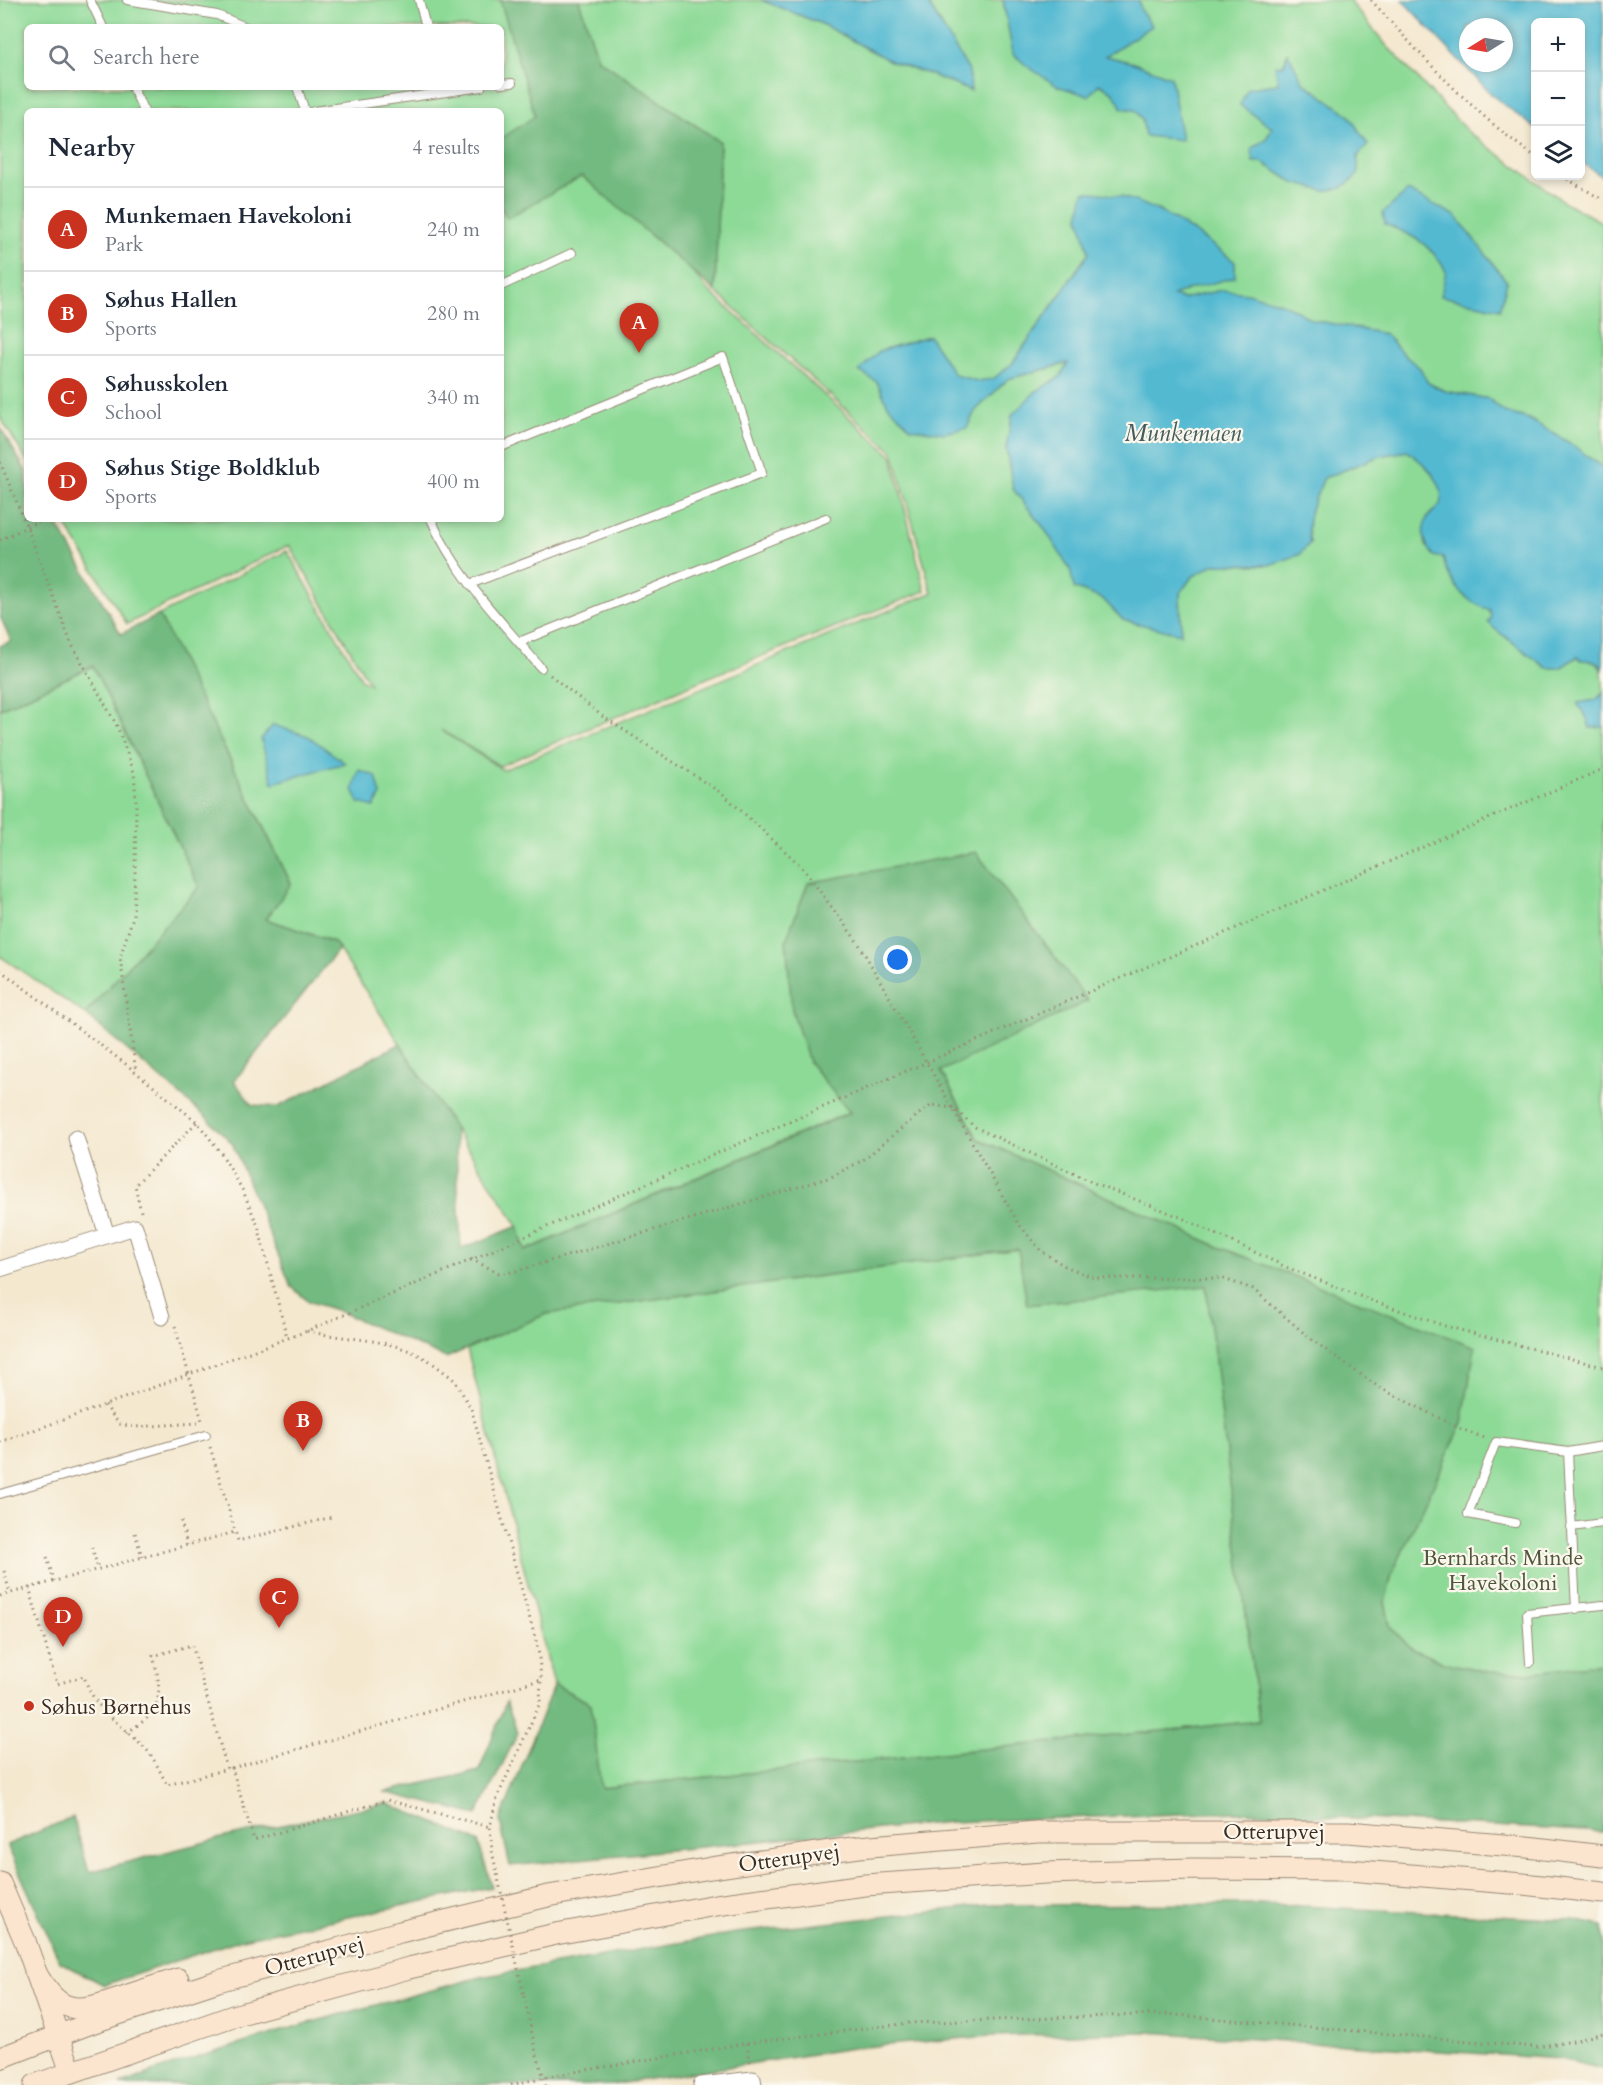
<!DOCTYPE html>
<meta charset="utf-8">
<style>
body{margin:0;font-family:Cardo,serif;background:#f6f6f7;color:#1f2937}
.controls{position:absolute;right:18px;top:18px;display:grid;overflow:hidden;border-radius:9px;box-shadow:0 3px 9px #0003}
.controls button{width:54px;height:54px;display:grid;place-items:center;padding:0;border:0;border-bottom:2px solid #e0e1e3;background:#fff;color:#1f2937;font:30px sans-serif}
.compass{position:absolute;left:1459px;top:18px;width:54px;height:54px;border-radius:50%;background:#fff;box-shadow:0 3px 9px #0003;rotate:259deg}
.you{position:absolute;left:898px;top:960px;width:21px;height:21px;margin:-15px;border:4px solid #fff;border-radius:50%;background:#1a73e8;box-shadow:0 0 0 9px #1a73e833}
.badge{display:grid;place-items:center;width:39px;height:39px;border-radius:50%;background:#c8321e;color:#fff;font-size:20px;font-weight:700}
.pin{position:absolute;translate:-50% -50px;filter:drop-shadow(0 2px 3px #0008)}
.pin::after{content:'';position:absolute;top:32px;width:21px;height:18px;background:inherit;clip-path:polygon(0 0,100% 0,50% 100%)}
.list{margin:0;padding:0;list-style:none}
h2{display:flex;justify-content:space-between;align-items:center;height:78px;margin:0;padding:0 24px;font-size:26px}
h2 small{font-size:20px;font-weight:400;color:#747a83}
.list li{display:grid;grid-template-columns:39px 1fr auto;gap:18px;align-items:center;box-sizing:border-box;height:84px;padding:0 24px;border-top:2px solid #e0e1e3}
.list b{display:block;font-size:22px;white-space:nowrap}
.list p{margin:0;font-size:20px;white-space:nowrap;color:#747a83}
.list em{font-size:20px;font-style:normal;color:#747a83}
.icon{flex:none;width:33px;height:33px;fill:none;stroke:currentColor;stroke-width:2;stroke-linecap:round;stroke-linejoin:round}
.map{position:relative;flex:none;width:1603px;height:2085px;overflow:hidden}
.search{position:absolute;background:#fff;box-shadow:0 3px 9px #0003;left:24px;top:24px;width:480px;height:66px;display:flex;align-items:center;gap:15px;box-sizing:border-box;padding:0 21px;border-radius:9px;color:#747a83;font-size:22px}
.panel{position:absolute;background:#fff;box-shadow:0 3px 9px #0003;left:24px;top:108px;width:480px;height:414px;border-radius:9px}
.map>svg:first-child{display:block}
.green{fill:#8dda97;stroke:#64825a;stroke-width:1.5;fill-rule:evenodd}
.forest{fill:#72ba80;stroke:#56724f;stroke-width:1.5}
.water{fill:#53b9d1;stroke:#477278;stroke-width:1.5;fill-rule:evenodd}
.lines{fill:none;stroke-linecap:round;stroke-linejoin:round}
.lane-casing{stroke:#988976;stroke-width:10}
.street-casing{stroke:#988976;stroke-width:17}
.secondary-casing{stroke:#988976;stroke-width:23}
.path{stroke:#988976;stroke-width:3;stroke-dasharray:1.5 4.5;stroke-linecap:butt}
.lane{stroke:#fff;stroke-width:8}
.street{stroke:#fff;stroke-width:15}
.secondary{stroke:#fce5cf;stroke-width:21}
.path-bridge{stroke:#988976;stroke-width:3;stroke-dasharray:1.5 4.5;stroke-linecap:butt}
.poi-dot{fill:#c8321e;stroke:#fbf7ec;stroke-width:2}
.labels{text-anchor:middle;stroke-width:4.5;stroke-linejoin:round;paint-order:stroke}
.park-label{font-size:22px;fill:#50563c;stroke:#fbf7ec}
.poi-label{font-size:22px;fill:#3b2a1e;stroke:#fbf7ec;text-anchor:start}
.street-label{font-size:22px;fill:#3b2a1e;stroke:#fbf7ec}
.water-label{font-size:24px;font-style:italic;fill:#435c5d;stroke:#fbf7ec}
</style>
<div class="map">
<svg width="1603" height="2085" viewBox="0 0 1603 2085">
<rect width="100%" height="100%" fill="#fbf7ec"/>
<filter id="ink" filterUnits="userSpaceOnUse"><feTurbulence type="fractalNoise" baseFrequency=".0167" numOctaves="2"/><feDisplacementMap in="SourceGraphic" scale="12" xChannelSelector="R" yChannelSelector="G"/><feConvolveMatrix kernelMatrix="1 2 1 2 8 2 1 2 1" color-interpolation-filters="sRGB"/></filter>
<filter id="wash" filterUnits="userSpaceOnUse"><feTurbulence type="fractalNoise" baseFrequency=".008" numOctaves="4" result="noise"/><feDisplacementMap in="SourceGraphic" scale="24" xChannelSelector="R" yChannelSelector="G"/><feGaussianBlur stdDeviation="1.35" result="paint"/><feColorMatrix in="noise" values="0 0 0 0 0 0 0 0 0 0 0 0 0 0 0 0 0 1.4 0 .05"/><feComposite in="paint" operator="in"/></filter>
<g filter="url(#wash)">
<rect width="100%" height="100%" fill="#f4e8cf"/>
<g class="green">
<path d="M 0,0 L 523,0 L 595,154 L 706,288 L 892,456 L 925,591 L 707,678 L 500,766 L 441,730 L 503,770 L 932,593 L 893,452 L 715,291 L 720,142 L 598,59 L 579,0 L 761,0 L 822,24 L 892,62 L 932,75 L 970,91 L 969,71 L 926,0 L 1003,0 L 1013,53 L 1098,84 L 1113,92 L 1122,108 L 1135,110 L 1142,119 L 1171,77 L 1134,63 L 1104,56 L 1141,11 L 1139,0 L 1349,0 L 1387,46 L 1467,131 L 1563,201 L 1603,223 L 1603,468 L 1529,419 L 1504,412 L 1489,399 L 1445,391 L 1428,383 L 1420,368 L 1405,356 L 1385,334 L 1313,320 L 1284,304 L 1222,290 L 1183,299 L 1172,296 L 1187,290 L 1235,262 L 1195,232 L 1158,210 L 1079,217 L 1089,252 L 1012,364 L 993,379 L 977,381 L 955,375 L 929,336 L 879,351 L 877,382 L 888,405 L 967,428 L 975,411 L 1008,379 L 1069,363 L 1060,377 L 1035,392 L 1013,489 L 1044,528 L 1071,569 L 1074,588 L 1103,599 L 1123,620 L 1181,617 L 1180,593 L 1192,577 L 1214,564 L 1269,565 L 1310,543 C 1304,517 1314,501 1324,478 L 1380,456 L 1407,451 C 1421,461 1449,484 1440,505 C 1438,509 1433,511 1430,514 C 1422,524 1424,535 1426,546 L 1443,558 C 1449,582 1465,603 1490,610 L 1495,629 L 1547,668 L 1560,668 L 1579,656 C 1603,664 1603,666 1603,693 L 1596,700 L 1578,703 L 1587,718 L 1590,728 L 1603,727 L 1603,1663 L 1530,1673 L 1489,1672 L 1442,1662 L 1410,1648 L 1390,1626 L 1385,1602 L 1392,1574 L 1461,1424 L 1217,1246 L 978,1139 L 941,1071 L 809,1062 L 850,1112 L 524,1251 L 518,1226 L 334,942 L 266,919 L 291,883 L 159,615 L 287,551 L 362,680 L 370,684 L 289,545 L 127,624 L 62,519 L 501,519 L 501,111 L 27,111 L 27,461 L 0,417 ZM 27,27 L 501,27 L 501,87 L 27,87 ZM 1287,54 L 1303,82 L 1349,115 L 1294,183 L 1262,162 L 1266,139 L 1272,128 L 1240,105 L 1278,84 ZM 1407,192 L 1456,216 L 1507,282 L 1446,271 C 1429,243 1415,236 1385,224 Z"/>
<path d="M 93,666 L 199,887 L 85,1014 L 0,956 L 0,709 Z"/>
<path d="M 1019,1249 L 1027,1305 L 1206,1285 L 1259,1721 L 600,1788 L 591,1704 L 554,1684 L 467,1349 L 546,1314 Z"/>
</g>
<g class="forest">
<path d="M 500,0 L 579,0 L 598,59 L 720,142 L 715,291 L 582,176 L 507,218 L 501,207 L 501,139 L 535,116 Z"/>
<path d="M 0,427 L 27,473 L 27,519 L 54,519 L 121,634 L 159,615 L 291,884 L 266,919 L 334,942 L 339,949 L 234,1081 L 252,1105 L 278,1107 L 400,1044 L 455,1129 L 461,1249 L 518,1226 L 525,1251 L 850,1113 L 809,1062 L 792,1010 L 786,940 L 808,883 L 976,852 L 1088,1001 L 941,1071 L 978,1139 L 1217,1246 L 1475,1347 L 1462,1424 L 1392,1574 L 1385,1602 L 1390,1626 L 1410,1648 L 1442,1662 L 1489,1672 L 1530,1673 L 1603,1663 L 1603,1832 L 1240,1812 L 950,1822 L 510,1866 L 500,1821 L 554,1684 L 591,1704 L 601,1788 L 1259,1721 L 1206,1286 L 1027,1305 L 1018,1249 L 546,1314 L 446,1358 L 336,1310 L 308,1301 L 291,1286 L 232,1143 L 207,1118 L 85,1014 L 199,887 L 93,666 L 0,709 L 0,646 L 11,641 L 0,616 Z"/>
<path d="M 506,1702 L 518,1733 L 477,1815 L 384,1792 L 479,1771 Z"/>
<path d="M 387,1803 L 478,1841 L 492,1887 L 242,1939 L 104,1985 L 60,1962 L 7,1845 L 73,1817 L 89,1872 L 221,1838 Z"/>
<path d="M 1263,1904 L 1574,1920 L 1603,1926 L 1603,2069 L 1561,2059 L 1146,2032 L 990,2036 L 853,2048 L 610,2085 L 120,2085 L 155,2071 L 301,2025 L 481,1977 L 735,1933 L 988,1905 Z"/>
</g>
<g class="water">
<path d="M 761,0 L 926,0 L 969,71 L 971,91 L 932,75 L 892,62 L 822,24 Z"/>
<path d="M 1003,0 L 1139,0 L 1141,11 L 1152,26 L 1105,56 L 1134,63 L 1171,77 L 1182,140 L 1145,136 L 1142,119 L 1135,110 L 1122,108 L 1113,92 L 1099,84 L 1089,96 L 1057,86 L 1027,66 L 1013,54 Z"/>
<path d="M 1402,0 L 1603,0 L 1603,177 L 1581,162 L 1580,22 L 1536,22 L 1535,128 L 1493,96 ZM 1468,27 L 1504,27 L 1504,63 L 1468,63 Z"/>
<path d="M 1288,53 L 1303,82 L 1349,115 L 1368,145 L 1358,156 L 1358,175 L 1342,188 L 1324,191 L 1294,183 L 1262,162 L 1253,162 L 1252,148 L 1266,139 L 1272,128 L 1240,105 L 1248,88 L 1278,84 L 1275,66 L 1284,65 Z"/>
<path d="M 1408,191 L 1456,216 L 1507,282 L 1500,309 L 1441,296 L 1446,271 C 1430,243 1414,236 1385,224 L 1383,213 Z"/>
<path d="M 1084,192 C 1142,192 1191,228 1235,262 L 1235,277 L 1187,290 L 1173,296 L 1183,299 L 1222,290 L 1247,293 L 1284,304 L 1313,320 L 1385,334 L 1405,356 L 1420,368 L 1428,383 L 1445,391 L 1489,399 L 1504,412 L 1529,419 L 1568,442 L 1603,468 L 1603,671 C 1600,660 1592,661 1581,660 L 1578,656 L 1560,668 L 1547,668 L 1495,629 L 1488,622 L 1491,618 L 1490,610 C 1465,603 1449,582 1443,558 L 1434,556 C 1424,544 1418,527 1431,514 C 1434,510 1438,509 1440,504 C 1448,483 1422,461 1407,451 L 1380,456 L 1324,478 C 1314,501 1304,518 1310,543 L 1299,555 L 1269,565 L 1214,564 L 1192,577 L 1180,593 L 1181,634 L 1123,620 L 1103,599 L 1074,588 L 1070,569 L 1044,528 L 1013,489 L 1006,448 L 1012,415 L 1035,392 L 1060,377 L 1068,363 L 1008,379 L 975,411 L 967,428 L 944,433 L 911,428 L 888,405 L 877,382 L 859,371 L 879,351 L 929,336 L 955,375 L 977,381 L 993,379 L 1012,364 L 1089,253 L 1079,217 Z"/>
<path d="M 1603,693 L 1603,727 L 1590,728 L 1587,718 L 1577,703 L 1596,700 Z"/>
<path d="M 273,725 L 308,736 L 345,763 L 273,783 L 261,739 Z"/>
<path d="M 359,770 L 376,776 L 381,795 L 374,807 L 359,803 L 353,789 Z"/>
</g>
</g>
<g filter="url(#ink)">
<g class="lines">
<g class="lane-casing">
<g id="lane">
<path d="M 90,0 L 103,27"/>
<path d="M 127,0 L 217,15 L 246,27"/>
<path d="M 419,0 L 426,27"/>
<path d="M 501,84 L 512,83"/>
<path d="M 132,87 L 144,111"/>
<path d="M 297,87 L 305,111"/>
<path d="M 314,111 L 481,87"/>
<path d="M 501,286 L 572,253"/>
<path d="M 431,519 C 455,575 502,622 541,668"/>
<path d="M 470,584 L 762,473 L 723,357 L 501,447"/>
<path d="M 519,642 L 826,518"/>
<path d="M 1568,1452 L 1576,1609"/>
<path d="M 0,1494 L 206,1435"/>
<path d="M 1515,1523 L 1468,1514 L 1496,1442 L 1568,1452 L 1603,1446"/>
<path d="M 1571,1527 L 1603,1523"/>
<path d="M 1530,1663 L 1527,1613 L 1603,1605"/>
</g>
</g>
<g class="street-casing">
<g id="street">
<path d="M 76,1138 L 107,1235"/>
<path d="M 0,1269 L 135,1227 L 162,1317"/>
<path d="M 701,2085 L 753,2079 L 754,2085"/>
</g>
</g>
<g class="secondary-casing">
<g id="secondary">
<path d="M 0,1883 L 25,1941 L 71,2072"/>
<path d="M 35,1971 C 60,2016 76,2013 120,1998 C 139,1991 159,1985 178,1979"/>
<path d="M 0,2058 L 94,2022 L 218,1981 L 400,1932 L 548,1896 L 711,1868 L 859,1847 L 1037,1832 L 1348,1832 L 1527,1847 L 1603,1856"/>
<path d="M 35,2085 L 233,2016 L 409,1968 L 556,1934 L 716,1905 L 865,1885 L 1045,1873 L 1192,1869 L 1348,1870 L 1523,1884 L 1603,1893"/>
</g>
</g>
<g class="path">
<path d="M 1371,0 C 1422,56 1473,114 1536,157"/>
<path d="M 1562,176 L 1603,200"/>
<path d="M 0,462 L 27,527 L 71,643 L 117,726 L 134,772 L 136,800 L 135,875 L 133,917 L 120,957 L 136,1072"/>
<path d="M 0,540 L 43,519"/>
<path d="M 550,675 L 602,716 L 723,794 L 801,866 L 859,944 L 1018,1223 L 1041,1251 L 1065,1266 L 1095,1278 L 1221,1278 L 1253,1289 L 1312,1340 L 1380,1388 L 1459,1428 L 1484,1438"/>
<path d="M 0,970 L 127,1065 L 197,1122 L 221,1153 L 243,1191 L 258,1226 L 287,1337"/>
<path d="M 141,1212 L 135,1185 L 197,1122"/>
<path d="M 471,1259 L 499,1273 L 513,1272 L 831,1177 L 863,1160 L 919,1114 L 932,1105 L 953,1108 L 975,1127 L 1094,1183 L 1180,1217 L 1286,1267 L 1367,1299 L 1445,1326 L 1603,1367"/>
<path d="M 175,1326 L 203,1424"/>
<path d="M 307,1331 C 354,1342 399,1336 439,1368 C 444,1372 450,1376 454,1380 C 460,1388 465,1399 471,1408 L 538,1648 L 541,1677 L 540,1703 L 497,1798 L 490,1827 L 492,1851"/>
<path d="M 105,1405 L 119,1424 L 135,1427 L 198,1423"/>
<path d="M 0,1442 L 105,1405 L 307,1331 L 1603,769"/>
<path d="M 210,1447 L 238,1541 L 332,1517"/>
<path d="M 181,1521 L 187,1545"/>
<path d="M 135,1533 L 142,1557"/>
<path d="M 92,1547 L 98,1569"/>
<path d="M 47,1557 L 54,1581"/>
<path d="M 4,1571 L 10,1593"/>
<path d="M 29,1587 L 57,1684 L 84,1676 C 95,1713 122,1723 146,1749 C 155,1759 161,1774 167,1785 L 227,1769"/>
<path d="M 0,1596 L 235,1532"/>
<path d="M 127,1733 C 134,1727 144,1722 150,1715 C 164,1698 158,1675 153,1656 L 192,1645 L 227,1769 L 232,1768 L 254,1840 L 387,1800 L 490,1827"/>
<path d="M 232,1768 L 540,1680"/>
<path d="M 524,1996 L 535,2048 L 546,2085"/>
<path d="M 747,2043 L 750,2062"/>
<path d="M 511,2085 L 545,2077 L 747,2043 L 909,2023 L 1165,2014 L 1536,2047 L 1574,2041 L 1603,2033"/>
</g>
<use href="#lane" class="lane"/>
<use href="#street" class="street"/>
<use href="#secondary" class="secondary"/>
<path class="path-bridge" d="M 492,1851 L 524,1996"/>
</g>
</g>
<circle class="poi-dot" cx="29" cy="1706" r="6"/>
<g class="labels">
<g class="park-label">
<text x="1503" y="1565">Bernhards Minde<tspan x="1503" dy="25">Havekoloni</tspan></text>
</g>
<g class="poi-label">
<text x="41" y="1714">Søhus Børnehus</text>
</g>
<g class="street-label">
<text x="1274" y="1839">Otterupvej</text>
<text transform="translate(789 1857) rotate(-8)" y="8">Otterupvej</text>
<text transform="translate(314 1955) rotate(-15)" y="8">Otterupvej</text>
</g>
<g class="water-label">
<text x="1183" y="441">Munkemaen</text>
</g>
</g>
</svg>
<div class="controls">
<button>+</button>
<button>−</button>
<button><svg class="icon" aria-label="layers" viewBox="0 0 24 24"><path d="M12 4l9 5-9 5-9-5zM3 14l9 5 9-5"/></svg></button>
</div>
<svg class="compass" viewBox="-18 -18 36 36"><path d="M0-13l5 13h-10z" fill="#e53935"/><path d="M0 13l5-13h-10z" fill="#747a83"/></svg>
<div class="you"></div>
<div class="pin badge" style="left:639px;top:353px">A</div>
<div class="pin badge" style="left:303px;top:1451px">B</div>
<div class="pin badge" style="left:279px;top:1628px">C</div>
<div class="pin badge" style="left:63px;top:1647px">D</div>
<div class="search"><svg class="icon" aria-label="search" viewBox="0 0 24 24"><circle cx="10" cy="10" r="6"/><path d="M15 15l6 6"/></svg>Search here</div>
<section class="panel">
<h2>Nearby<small>4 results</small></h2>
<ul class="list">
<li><span class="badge">A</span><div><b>Munkemaen Havekoloni</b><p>Park</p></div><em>240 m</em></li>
<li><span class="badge">B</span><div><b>Søhus Hallen</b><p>Sports</p></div><em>280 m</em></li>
<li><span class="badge">C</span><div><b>Søhusskolen</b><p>School</p></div><em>340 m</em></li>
<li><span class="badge">D</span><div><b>Søhus Stige Boldklub</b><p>Sports</p></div><em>400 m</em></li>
</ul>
</section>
</div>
